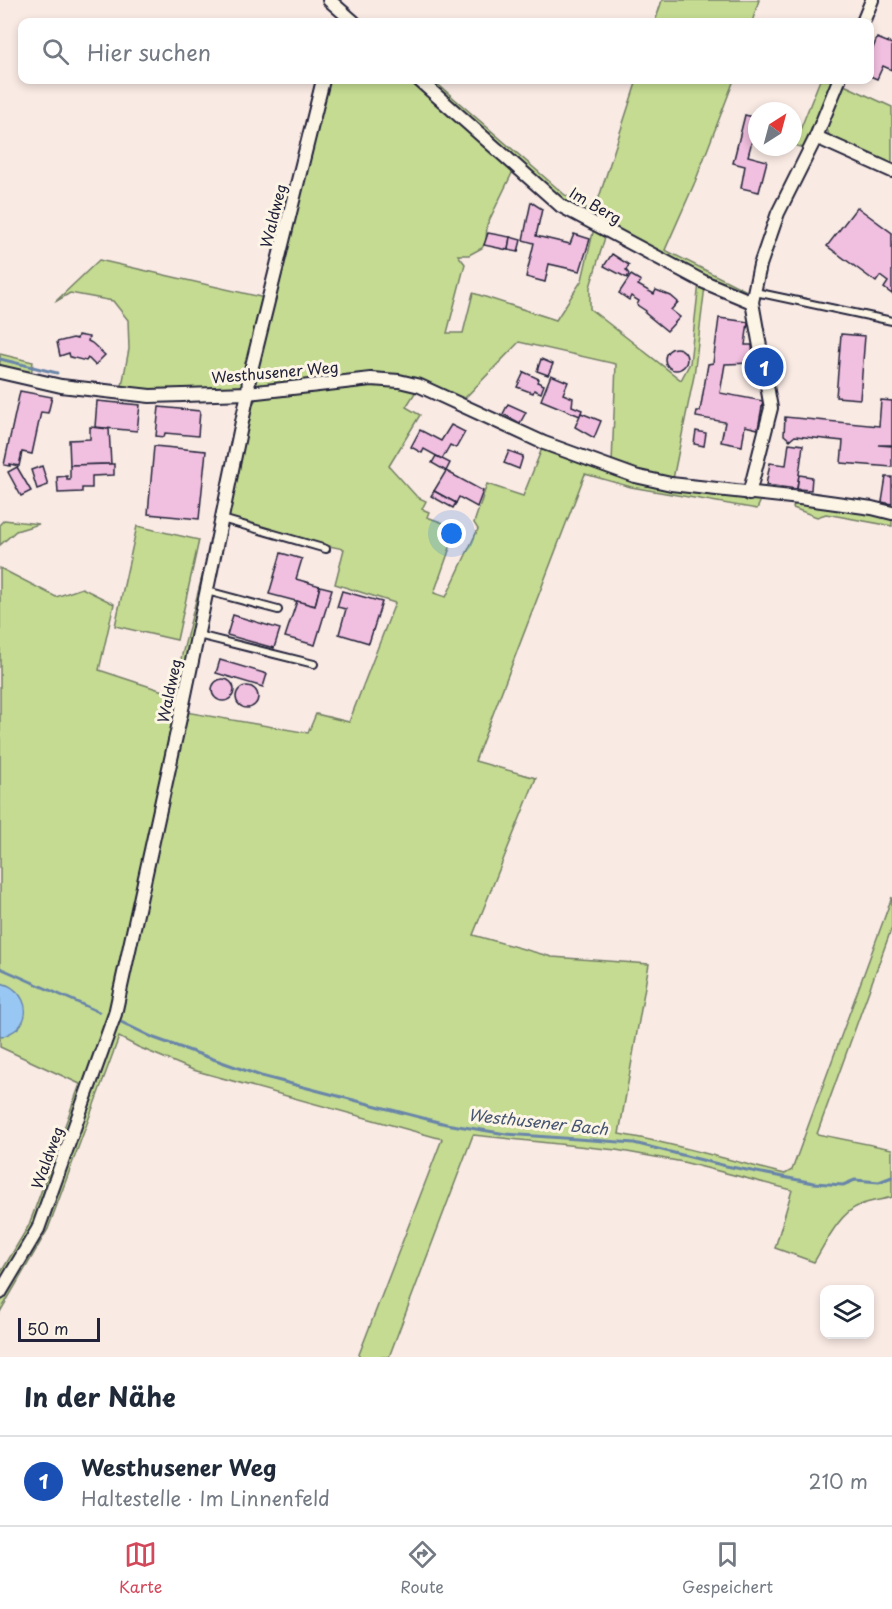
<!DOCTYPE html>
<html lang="de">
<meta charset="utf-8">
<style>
body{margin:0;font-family:"Playpen Sans",sans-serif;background:#f2f2f3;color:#1f2937}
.controls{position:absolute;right:18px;bottom:18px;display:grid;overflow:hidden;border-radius:12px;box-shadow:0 3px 9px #0003}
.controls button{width:54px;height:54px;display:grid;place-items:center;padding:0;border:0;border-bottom:2px solid #e0e1e3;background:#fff;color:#1f2937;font:30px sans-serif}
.compass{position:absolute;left:748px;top:102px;width:54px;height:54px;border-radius:50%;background:#fff;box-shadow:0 3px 9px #0003;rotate:36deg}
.scale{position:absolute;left:18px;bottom:15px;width:82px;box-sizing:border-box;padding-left:6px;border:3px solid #22223b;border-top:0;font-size:16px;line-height:21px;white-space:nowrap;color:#22223b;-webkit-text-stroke:4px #fcf5e5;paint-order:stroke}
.you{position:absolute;left:452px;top:534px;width:21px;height:21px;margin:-15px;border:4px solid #fff;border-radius:50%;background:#1a73e8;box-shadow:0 0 0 9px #1a73e833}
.badge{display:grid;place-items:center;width:39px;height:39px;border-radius:50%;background:#d1495b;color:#fff;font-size:20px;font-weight:700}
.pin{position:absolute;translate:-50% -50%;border:3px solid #fff;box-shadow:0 2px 6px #0006}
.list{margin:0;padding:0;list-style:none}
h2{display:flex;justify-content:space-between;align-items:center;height:78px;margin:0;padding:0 24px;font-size:26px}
h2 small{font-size:20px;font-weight:400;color:#747a83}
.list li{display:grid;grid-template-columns:39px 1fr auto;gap:18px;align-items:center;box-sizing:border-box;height:90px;padding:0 24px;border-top:2px solid #e0e1e3}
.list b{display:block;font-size:22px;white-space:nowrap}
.list p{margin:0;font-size:20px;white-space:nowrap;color:#747a83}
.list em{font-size:20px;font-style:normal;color:#747a83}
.icon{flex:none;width:33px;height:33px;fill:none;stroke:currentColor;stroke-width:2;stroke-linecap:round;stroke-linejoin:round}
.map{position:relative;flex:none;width:892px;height:1357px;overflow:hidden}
.search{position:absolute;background:#fff;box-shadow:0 3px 9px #0003;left:18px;right:18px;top:18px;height:66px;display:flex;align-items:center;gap:15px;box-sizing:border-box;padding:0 21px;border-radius:12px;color:#747a83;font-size:22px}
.sheet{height:168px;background:#fff}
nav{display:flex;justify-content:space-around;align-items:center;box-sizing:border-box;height:84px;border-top:2px solid #e0e1e3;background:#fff;font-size:16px;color:#747a83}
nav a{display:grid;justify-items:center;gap:3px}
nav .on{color:#d1495b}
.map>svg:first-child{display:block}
.green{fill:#c4db91;stroke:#737e66;stroke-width:1.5}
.water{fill:#98c7f3;stroke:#6985a9;stroke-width:1.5}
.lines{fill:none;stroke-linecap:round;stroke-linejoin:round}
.stream{stroke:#6985a9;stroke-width:3}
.building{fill:#f1bfdf;stroke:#22223b;stroke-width:1.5}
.lane-casing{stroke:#22223b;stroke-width:10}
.street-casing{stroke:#22223b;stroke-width:16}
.lane{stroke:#fcf5e5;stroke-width:6}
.street{stroke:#fcf5e5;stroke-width:12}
.labels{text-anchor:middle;stroke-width:6;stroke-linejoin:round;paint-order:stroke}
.street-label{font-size:15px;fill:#22223b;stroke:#fcf5e5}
.water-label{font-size:16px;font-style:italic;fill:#455472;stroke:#fcf5e5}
</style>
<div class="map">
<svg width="892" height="1357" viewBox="0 0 892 1357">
<rect width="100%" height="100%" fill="#faeae4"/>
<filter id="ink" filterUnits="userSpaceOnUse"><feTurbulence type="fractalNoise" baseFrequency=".0167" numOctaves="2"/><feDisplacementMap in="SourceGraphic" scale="12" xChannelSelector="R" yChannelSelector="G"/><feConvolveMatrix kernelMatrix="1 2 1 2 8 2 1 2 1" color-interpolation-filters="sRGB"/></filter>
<g filter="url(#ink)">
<g class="green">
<path d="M 662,0 L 759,0 L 752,22 L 655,22 Z"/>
<path d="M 325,80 L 416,80 L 515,167 L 487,225 L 486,241 L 482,248 L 469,255 L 458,255 L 465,264 L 447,333 L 463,333 L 473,293 L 556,320 L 582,280 L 594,228 L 606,234 L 590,287 L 590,309 L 681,380 L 690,363 L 699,283 L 705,286 L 694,376 L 673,479 L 637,472 L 612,463 L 616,364 L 519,342 L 463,400 L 421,382 L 256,386 L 254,385 L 253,378 Z"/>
<path d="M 424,80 L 433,80 L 565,195 L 594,213 L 637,80 L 734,80 L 695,182 L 665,250 L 745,290 L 738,292 L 731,289 L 564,204 Z"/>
<path d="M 820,80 L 833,80 L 803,148 L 794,145 Z"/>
<path d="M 842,84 L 892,107 L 892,165 L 832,139 C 818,124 835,100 842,84 Z"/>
<path d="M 99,260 L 265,298 L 243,387 L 238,390 L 121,391 L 129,349 L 128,320 L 113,301 L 70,293 L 55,302 Z"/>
<path d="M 0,354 L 33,362 L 31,375 L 0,367 Z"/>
<path d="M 372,383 L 418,388 L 406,407 L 420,415 L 389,466 L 417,497 L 426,501 L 422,509 L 429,512 L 427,517 L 457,528 L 434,593 L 446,597 L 478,529 L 474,523 L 487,484 L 523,496 L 543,446 L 671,488 L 761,500 L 757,509 L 631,487 L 585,474 L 475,761 L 536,778 L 473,935 L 552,957 L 649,964 L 619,1134 C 675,1143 730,1161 785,1174 L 792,1170 L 892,897 L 892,927 L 817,1134 L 892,1149 L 892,1197 C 882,1200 870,1201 860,1205 C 839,1213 825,1244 814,1262 L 775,1248 L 792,1190 L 683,1162 L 616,1150 L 473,1135 L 389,1357 L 358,1357 L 442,1139 L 193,1070 L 138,1047 L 119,1037 L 48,1229 L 0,1312 L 0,1297 L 39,1231 L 113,1034 L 186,712 L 308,733 L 316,714 L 349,722 L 395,603 L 335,584 L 344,549 L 225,525 L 249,409 L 259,395 Z"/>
<path d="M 802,503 L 892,518 L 892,526 L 826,514 L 817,517 L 793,508 L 794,504 Z"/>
<path d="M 4,520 L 39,524 L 16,531 L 0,545 L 0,524 Z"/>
<path d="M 137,526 L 199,540 L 177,640 L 115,626 Z"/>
<path d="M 215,526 L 114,1010 L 35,1227 L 0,1287 L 0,1274 L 29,1225 L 80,1084 L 0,1047 L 0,568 L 56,597 L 82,588 L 114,604 L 99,670 L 172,694 Z"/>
</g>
<path class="water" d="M 0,983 C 20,986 34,1010 19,1027 C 14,1032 8,1034 2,1037 L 0,1036 Z"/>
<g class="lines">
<g class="stream">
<path d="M 0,359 L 57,373"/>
<path d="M 0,968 L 99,1012"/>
<path d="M 121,1022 L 154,1038 L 261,1076 L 446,1124 L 506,1134 L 634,1143 L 726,1166 L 814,1183 L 843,1185 L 855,1180 L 879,1182 L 892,1177"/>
</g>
</g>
<g class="building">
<path d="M 877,38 L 892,44 L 892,70 L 883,66 L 877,79 L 870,76 L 870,56 Z"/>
<path d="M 745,115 L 757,118 L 757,142 L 752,141 L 748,156 L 767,161 L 759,192 L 741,188 L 745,166 L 733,163 Z"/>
<path d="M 531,202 L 542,209 L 536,236 L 570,244 L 574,234 L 590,239 L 580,271 L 549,264 L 545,282 L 526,277 L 534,243 L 523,240 Z"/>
<path d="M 857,207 L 892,233 L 892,294 L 884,288 L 888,282 L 880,276 L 876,282 L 827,246 Z"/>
<path d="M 488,233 L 510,237 L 508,250 L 484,245 Z"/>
<path d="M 510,237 L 521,240 L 518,252 L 508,250 Z"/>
<path d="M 612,254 L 629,265 L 626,270 L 629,274 L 627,278 L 604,266 Z"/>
<path d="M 631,275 L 641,281 L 638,285 L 654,294 L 656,290 L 671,296 L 678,302 L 671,310 L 680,317 L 667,331 L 645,313 L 646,311 L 637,305 L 639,301 L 631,296 L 629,300 L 619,293 Z"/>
<path d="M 719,318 L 748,322 L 745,345 L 752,345 L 753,363 L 725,364 L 720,393 L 763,401 L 758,429 L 745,426 L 742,446 L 721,442 L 725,422 L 696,417 L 697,411 L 700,411 L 708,364 L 713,363 Z"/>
<path d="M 841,334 L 865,336 L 860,399 L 836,397 Z"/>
<path d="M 78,335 L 89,337 L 88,341 L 92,343 L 105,355 L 95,365 L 88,358 L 86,361 L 70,357 L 69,353 L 60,356 L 57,342 L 73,338 L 77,339 Z"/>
<circle cx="676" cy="359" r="11"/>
<path d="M 541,359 L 553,364 L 548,375 L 537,371 Z"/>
<path d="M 524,372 L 539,379 L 537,382 L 544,385 L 541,393 L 534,390 L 533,393 L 517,387 Z"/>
<path d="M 551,375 L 568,382 L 563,394 L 573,398 L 572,406 L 582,410 L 580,416 L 541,400 Z"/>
<path d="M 20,391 L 52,397 L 48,413 L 41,412 L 32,454 L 22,452 L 19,466 L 10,464 L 10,466 L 4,465 Z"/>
<path d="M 881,400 L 892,401 L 892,445 L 878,445 L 892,446 L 892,467 L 841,463 L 843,441 L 795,436 L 790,440 L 784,435 L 785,417 L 879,426 Z"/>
<path d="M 97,401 L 140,405 L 137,431 L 95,427 Z"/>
<path d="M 508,404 L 526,412 L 520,423 L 503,414 Z"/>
<path d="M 159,407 L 200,411 L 198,436 L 165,433 L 164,437 L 156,436 Z"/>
<path d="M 581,413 L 601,421 L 594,438 L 575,427 Z"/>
<path d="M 451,425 L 465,432 L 456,448 L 450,445 L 442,459 L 424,449 L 422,453 L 411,447 L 420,430 L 441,441 Z"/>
<path d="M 90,427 L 109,429 L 111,464 L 70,465 L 69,440 L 90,439 Z"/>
<path d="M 696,431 L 706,433 L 704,446 L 694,444 Z"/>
<path d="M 789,443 L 803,445 L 797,489 L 766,485 L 770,463 L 786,465 Z"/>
<path d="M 154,446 L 206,451 L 199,519 L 148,514 Z"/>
<path d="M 509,451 L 523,456 L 519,469 L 504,463 Z"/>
<path d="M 436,456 L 450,463 L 446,471 L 432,463 Z"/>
<path d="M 111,464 L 114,464 L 114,475 L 92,476 L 92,488 L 82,488 L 82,492 L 58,493 L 57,477 L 67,476 L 67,479 L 70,479 L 70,465 Z"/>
<path d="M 42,466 L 48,485 L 37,489 L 31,470 Z"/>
<path d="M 17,467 L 31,491 L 21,496 L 8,472 Z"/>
<path d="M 446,471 L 483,491 L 477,507 L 459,497 L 456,503 L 434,491 Z"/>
<path d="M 799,475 L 812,477 L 811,490 L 797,489 Z"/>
<path d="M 886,477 L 892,477 L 892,504 L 882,502 Z"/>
<path d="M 434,491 L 456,503 L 453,508 L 431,496 Z"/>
<path d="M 281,553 L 302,559 L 296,579 L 320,586 L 315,606 L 269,594 Z"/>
<path d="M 320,586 L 332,589 L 315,645 L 285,637 L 297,601 L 315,606 Z"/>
<path d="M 342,591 L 382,602 L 369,643 L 339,634 L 346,609 L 337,607 Z"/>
<path d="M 233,615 L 280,629 L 274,648 L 227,635 Z"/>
<path d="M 220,660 L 267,674 L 263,687 L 216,673 Z"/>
<circle cx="223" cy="690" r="11"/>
<circle cx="247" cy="697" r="11"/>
</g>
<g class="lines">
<g class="lane-casing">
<g id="lane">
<path d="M 755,292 L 892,321"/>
<path d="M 222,519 L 326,549"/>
<path d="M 207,591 L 278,610"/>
<path d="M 198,635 L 314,664"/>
</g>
</g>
<g class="street-casing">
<g id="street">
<path d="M 329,0 L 354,22"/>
<path d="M 863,22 L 872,0"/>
<path d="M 419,80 L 561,206 L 704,282 L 752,302"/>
<path d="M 816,137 L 892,171"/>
<path d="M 0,372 L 61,386 L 150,396 L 248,393 L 371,379 L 399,381 L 420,386 L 544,443 L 635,476 L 671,484 L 800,498 L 872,508 L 892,513"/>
<path d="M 749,494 L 771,408 L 752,302 L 760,265 L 778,213 L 816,137 L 839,80"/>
<path d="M 0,1293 L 38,1229 L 115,1014 L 182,709 L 248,393 L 249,378 L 323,80"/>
</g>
</g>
<use href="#lane" class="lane"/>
<use href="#street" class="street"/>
</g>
</g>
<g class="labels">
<g class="street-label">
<text transform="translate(595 206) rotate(30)" y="5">Im Berg</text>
<text transform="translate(274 216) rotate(-76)" y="5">Waldweg</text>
<text transform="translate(275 373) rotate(-5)" y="5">Westhusener Weg</text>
<text transform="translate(170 691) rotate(-78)" y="5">Waldweg</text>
<text transform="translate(48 1158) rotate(-70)" y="5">Waldweg</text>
</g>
<g class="water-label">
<text transform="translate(538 1122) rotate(6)" y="6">Westhusener Bach</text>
</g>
</g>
</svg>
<div class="controls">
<button><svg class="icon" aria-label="layers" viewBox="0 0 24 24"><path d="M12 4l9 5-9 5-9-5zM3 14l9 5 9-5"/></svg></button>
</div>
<svg class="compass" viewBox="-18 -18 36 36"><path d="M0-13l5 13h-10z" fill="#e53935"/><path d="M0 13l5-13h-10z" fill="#747a83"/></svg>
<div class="scale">50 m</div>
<div class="you"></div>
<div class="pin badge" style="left:764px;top:367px;background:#1a4fb4">1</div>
<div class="search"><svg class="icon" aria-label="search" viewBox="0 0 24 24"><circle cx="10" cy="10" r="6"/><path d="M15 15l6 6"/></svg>Hier suchen</div>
</div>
<section class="sheet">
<h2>In der Nähe<small></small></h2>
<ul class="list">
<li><span class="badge" style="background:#1a4fb4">1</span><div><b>Westhusener Weg</b><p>Haltestelle · Im Linnenfeld</p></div><em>210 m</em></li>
</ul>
</section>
<nav>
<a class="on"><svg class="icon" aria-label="map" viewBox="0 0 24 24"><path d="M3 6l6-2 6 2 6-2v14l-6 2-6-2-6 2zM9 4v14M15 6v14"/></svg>Karte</a>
<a><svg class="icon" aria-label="directions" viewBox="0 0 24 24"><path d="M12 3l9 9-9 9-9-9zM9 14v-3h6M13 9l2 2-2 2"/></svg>Route</a>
<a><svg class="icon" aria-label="saved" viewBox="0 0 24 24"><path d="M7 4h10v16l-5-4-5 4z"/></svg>Gespeichert</a>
</nav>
